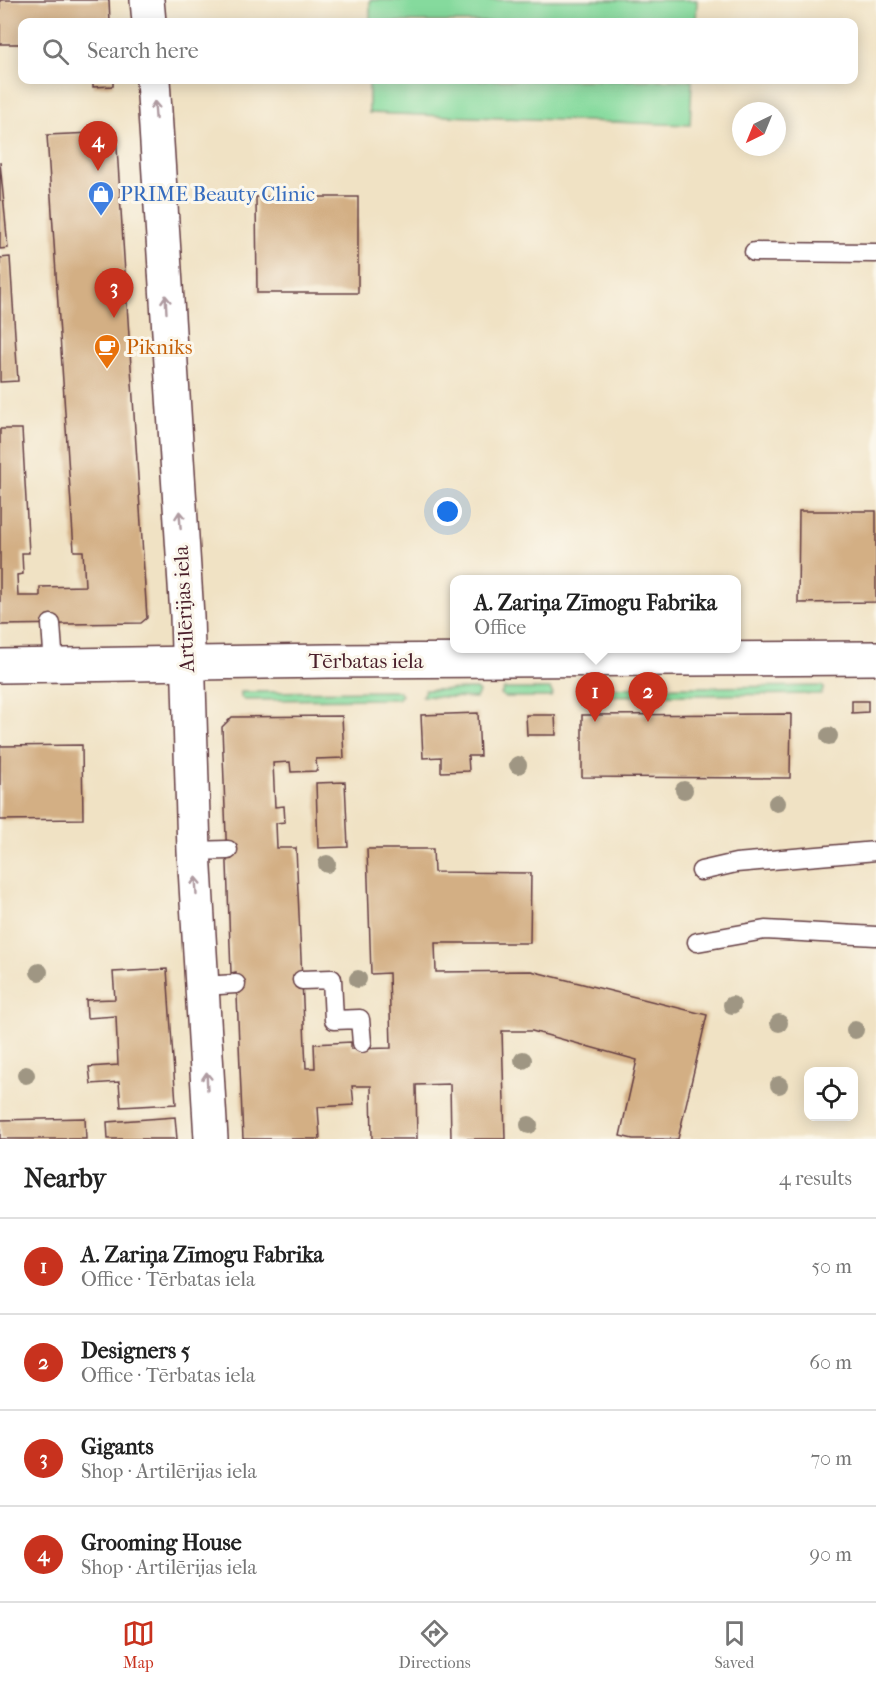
<!DOCTYPE html>
<meta charset="utf-8">
<style>
body{margin:0;font-family:"IM FELL French Canon",serif;background:#f6f6f6;color:#222}
.controls{position:absolute;right:18px;bottom:18px;display:grid;overflow:hidden;border-radius:12px;box-shadow:0 3px 15px #0003}
.controls button{width:54px;height:54px;display:grid;place-items:center;padding:0;border:0;border-bottom:2px solid #e0e0e0;background:#fff;color:#222;font:30px sans-serif}
.compass{position:absolute;left:732px;top:102px;width:54px;height:54px;border-radius:50%;background:#fff;box-shadow:0 3px 15px #0003;rotate:223deg}
.you{position:absolute;left:448px;top:512px;width:21px;height:21px;margin:-15px;border:4px solid #fff;border-radius:50%;background:#1a73e8;box-shadow:0 0 0 9px #1a73e833}
.badge{display:grid;place-items:center;width:39px;height:39px;border-radius:50%;background:#c8321e;color:#fff;font-size:20px;font-weight:700}
.pin{position:absolute;translate:-50% -50px;filter:drop-shadow(0 2px 3px #0008)}
.pin::after{content:'';position:absolute;top:32px;width:21px;height:18px;background:inherit;clip-path:polygon(0 0,100% 0,50% 100%)}
.popup{position:absolute;left:450px;top:575px;width:291px;height:78px;box-sizing:border-box;display:grid;place-content:center;border-radius:12px;background:#fff;filter:drop-shadow(0 2px 4px #0005);font-size:20px;white-space:nowrap;color:#767676}
.popup b{font-size:22px;color:#222}
.popup::after{content:'';position:absolute;left:50%;top:100%;margin-left:-12px;border:12px solid transparent;border-top-color:#fff}
.list{margin:0;padding:0;list-style:none}
h2{display:flex;justify-content:space-between;align-items:center;height:78px;margin:0;padding:0 24px;font-size:26px}
h2 small{font-size:20px;font-weight:400;color:#767676}
.list li{display:grid;grid-template-columns:39px 1fr auto;gap:18px;align-items:center;box-sizing:border-box;height:96px;padding:0 24px;border-top:2px solid #e0e0e0}
.list b{display:block;font-size:22px;white-space:nowrap}
.list p{margin:0;font-size:20px;white-space:nowrap;color:#767676}
.list em{font-size:20px;font-style:normal;color:#767676}
.icon{flex:none;width:33px;height:33px;fill:none;stroke:currentColor;stroke-width:2;stroke-linecap:round;stroke-linejoin:round}
.map{position:relative;flex:none;width:876px;height:1139px;overflow:hidden}
.search{position:absolute;background:#fff;box-shadow:0 3px 15px #0003;left:18px;right:18px;top:18px;height:66px;display:flex;align-items:center;gap:15px;box-sizing:border-box;padding:0 21px;border-radius:12px;color:#767676;font-size:22px}
.sheet{height:462px;background:#fff}
nav{display:flex;justify-content:space-around;align-items:center;box-sizing:border-box;height:84px;border-top:2px solid #e0e0e0;background:#fff;font-size:16px;color:#767676}
nav a{display:grid;justify-items:center;gap:3px}
nav .on{color:#c8321e}
.map>svg:first-child{display:block}
.green{fill:#85da9d;stroke:#687c64;stroke-width:1.5}
.building{fill:#d3af84}
.lines{fill:none;stroke-linecap:round;stroke-linejoin:round}
.service-casing{stroke:#633c42;stroke-width:21}
.minor-casing{stroke:#633c42;stroke-width:36}
.service{stroke:#fff;stroke-width:18}
.minor{stroke:#fff;stroke-width:33}
.tree{fill:#9f9683}
.oneway{stroke:#ae9aa0}
.labels{text-anchor:middle;stroke-width:6;stroke-linejoin:round;paint-order:stroke}
.shop-label{font-size:21px;fill:#366cbe;stroke:#fbf7ec;text-anchor:start}
.food-label{font-size:21px;fill:#c56008;stroke:#fbf7ec;text-anchor:start}
.street-label{font-size:21px;fill:#4a1f2b;stroke:#fbf7ec}
</style>
<div class="map">
<svg width="876" height="1139" viewBox="0 0 876 1139">
<rect width="100%" height="100%" fill="#fbf7ec"/>
<filter id="ink" filterUnits="userSpaceOnUse"><feTurbulence type="fractalNoise" baseFrequency=".0167" numOctaves="2"/><feDisplacementMap in="SourceGraphic" scale="12" xChannelSelector="R" yChannelSelector="G"/><feConvolveMatrix kernelMatrix="1 2 1 2 8 2 1 2 1" color-interpolation-filters="sRGB"/></filter>
<filter id="wash" filterUnits="userSpaceOnUse"><feTurbulence type="fractalNoise" baseFrequency=".008" numOctaves="4" result="noise"/><feDisplacementMap in="SourceGraphic" scale="24" xChannelSelector="R" yChannelSelector="G"/><feGaussianBlur stdDeviation="1.35" result="paint"/><feColorMatrix in="noise" values="0 0 0 0 0 0 0 0 0 0 0 0 0 0 0 0 0 1.4 0 .05"/><feComposite in="paint" operator="in"/></filter>
<g filter="url(#wash)">
<rect width="100%" height="100%" fill="#f0e2c4"/>
<g class="green">
<path d="M 370,0 L 697,0 L 696,22 L 370,22 Z"/>
<path d="M 369,80 L 692,80 L 690,125 L 369,113 Z"/>
<path d="M 821,686 L 824,688 L 821,694 L 585,696 L 582,693 L 584,688 Z"/>
<path d="M 476,689 L 479,692 L 476,698 L 422,696 L 425,690 Z"/>
<path d="M 504,689 L 550,689 L 553,694 L 551,697 L 504,697 L 501,694 Z"/>
<path d="M 398,691 L 402,695 L 398,699 L 244,700 L 241,697 L 241,692 Z"/>
</g>
<g id="blocks">
<g class="building">
<path d="M 0,0 L 109,0 L 110,22 L 37,19 L 37,22 L 22,22 L 22,44 L 0,44 Z"/>
<path d="M 93,80 L 113,80 L 113,86 L 93,87 Z"/>
<path d="M 116,132 L 147,618 L 141,623 L 0,625 L 0,429 L 22,429 L 29,553 L 22,553 L 23,574 L 17,575 L 18,596 L 40,596 L 40,587 L 85,586 L 83,551 L 74,551 L 47,135 Z"/>
<path d="M 0,162 L 8,248 L 0,249 Z"/>
<path d="M 256,197 L 358,197 L 358,293 L 257,293 Z"/>
<path d="M 10,257 L 18,381 L 0,382 L 0,258 Z"/>
<path d="M 799,511 L 876,511 L 876,602 L 798,603 Z"/>
<path d="M 852,701 L 868,701 L 868,712 L 852,713 Z"/>
<path d="M 478,713 L 480,756 L 468,756 L 469,771 L 441,772 L 441,757 L 423,758 L 421,715 Z"/>
<path d="M 791,714 L 790,778 L 582,777 L 582,715 Z"/>
<path d="M 526,715 L 555,715 L 556,735 L 527,735 Z"/>
<path d="M 342,716 L 344,758 L 316,759 L 317,771 L 291,772 L 290,762 L 273,763 L 275,807 L 284,806 L 285,822 L 276,823 L 277,848 L 296,848 L 306,1068 L 315,1068 L 314,1044 L 351,1042 L 351,1049 L 391,1048 L 389,973 L 371,974 L 367,849 L 433,849 L 434,872 L 531,873 L 530,943 L 435,943 L 436,972 L 531,971 L 707,1015 L 678,1139 L 633,1139 L 620,1136 L 637,1060 L 532,1031 L 502,1031 L 505,1139 L 451,1139 L 450,1084 L 416,1085 L 417,1139 L 372,1139 L 371,1086 L 352,1086 L 354,1105 L 318,1107 L 320,1139 L 243,1139 L 236,972 L 231,973 L 222,727 L 232,717 Z"/>
<path d="M 82,745 L 83,819 L 0,820 L 0,746 Z"/>
<path d="M 345,782 L 348,847 L 318,848 L 316,783 Z"/>
<path d="M 167,969 L 176,1104 L 121,1107 L 119,1082 L 91,1084 L 89,1067 L 118,1065 L 116,1016 L 87,1018 L 86,1000 L 115,999 L 113,972 Z"/>
<path d="M 175,1117 L 177,1139 L 108,1139 L 107,1122 Z"/>
<path d="M 85,1118 L 86,1139 L 0,1139 L 0,1120 Z"/>
</g>
</g>
</g>
<g filter="url(#ink)">
<use href="#blocks" fill-opacity="0" stroke="#633c42" stroke-width="1.5"/>
<g class="lines">
<g class="service-casing">
<g id="service">
<path d="M 754,252 L 876,253"/>
<path d="M 51,624 L 54,665"/>
<path d="M 194,851 L 228,850"/>
<path d="M 701,871 L 736,863 L 876,851"/>
<path d="M 697,942 L 765,930 L 876,936"/>
<path d="M 302,980 L 332,979 L 334,1020 L 360,1019 L 362,1043"/>
<path d="M 202,986 L 236,984"/>
</g>
</g>
<g class="minor-casing">
<g id="minor">
<path d="M 147,0 L 149,22"/>
<path d="M 153,80 L 187,616 L 194,851 L 211,1139"/>
<path d="M 0,666 L 329,661 L 876,658"/>
</g>
</g>
<use href="#service" class="service"/>
<use href="#minor" class="minor"/>
</g>
<g class="tree">
<circle cx="829" cy="736" r="9"/>
<circle cx="518" cy="765" r="9"/>
<circle cx="684" cy="790" r="9"/>
<circle cx="777" cy="803" r="9"/>
<circle cx="327" cy="864" r="9"/>
<circle cx="39" cy="972" r="9"/>
<circle cx="358" cy="979" r="9"/>
<circle cx="732" cy="1005" r="9"/>
<circle cx="779" cy="1023" r="9"/>
<circle cx="855" cy="1030" r="9"/>
<circle cx="523" cy="1060" r="9"/>
<circle cx="26" cy="1075" r="9"/>
<circle cx="779" cy="1085" r="9"/>
<circle cx="529" cy="1125" r="9"/>
</g>
<defs><path id="oneway-shaft" d="M-6 0H5M1.5-3L5.5 0L1.5 3" fill="none" stroke-width="1.6" stroke-linecap="round" stroke-linejoin="round" transform="scale(1.5)"/></defs>
<g class="oneway">
<use href="#oneway-shaft" transform="translate(155 110) rotate(-94)"/>
<use href="#oneway-shaft" transform="translate(166 304) rotate(-93)"/>
<use href="#oneway-shaft" transform="translate(180 520) rotate(-94)"/>
<use href="#oneway-shaft" transform="translate(196 886) rotate(-93)"/>
<use href="#oneway-shaft" transform="translate(207 1081) rotate(-93)"/>
</g>
</g>
<defs>
<g id="shop-pin" transform="scale(1.35)"><path d="M0 17L-7.5 6A9.5 9.5 0 1 1 7.5 6Z" fill="#3f7fe0" stroke="#fbf7ec"/><path d="M-5-2.5h2.3a2.7 3.5 0 0 1 5.4 0H5L5.5 6h-11ZM-1.5-2.5h3a1.5 2.3 0 0 0-3 0Z" fill="#fff"/></g>
<g id="cafe-pin" transform="scale(1.35)"><path d="M0 17L-7.5 6A9.5 9.5 0 1 1 7.5 6Z" fill="#e8710a" stroke="#fbf7ec"/><path d="M-5.5-4.5H6V0H3Q3 3.5 0 3.5H-2.5Q-5.5 3.5-5.5 0ZM3-3.2v2h1.7v-2ZM-6 4.5H4V6H-6Z" fill="#fff"/></g>
</defs>
<g fill-rule="evenodd">
<use href="#shop-pin" x="101" y="194"/>
<use href="#cafe-pin" x="107" y="347"/>
</g>
<g class="labels">
<g class="shop-label">
<text x="120" y="201">PRIME Beauty Clinic</text>
</g>
<g class="food-label">
<text x="126" y="354">Pikniks</text>
</g>
<g class="street-label">
<text transform="translate(184 609) rotate(-93)" y="7">Artilērijas iela</text>
<text x="366" y="668">Tērbatas iela</text>
</g>
</g>
</svg>
<div class="controls">
<button><svg class="icon" aria-label="locate" viewBox="0 0 24 24"><circle cx="12" cy="12" r="6"/><path d="M12 2v4M12 18v4M2 12h4M18 12h4"/></svg></button>
</div>
<svg class="compass" viewBox="-18 -18 36 36"><path d="M0-13l5 13h-10z" fill="#e53935"/><path d="M0 13l5-13h-10z" fill="#767676"/></svg>
<div class="you"></div>
<div class="pin badge" style="left:595px;top:722px">1</div>
<div class="popup"><b>A. Zariņa Zīmogu Fabrika</b>Office</div>
<div class="pin badge" style="left:648px;top:722px">2</div>
<div class="pin badge" style="left:114px;top:318px">3</div>
<div class="pin badge" style="left:98px;top:171px">4</div>
<div class="search"><svg class="icon" aria-label="search" viewBox="0 0 24 24"><circle cx="10" cy="10" r="6"/><path d="M15 15l6 6"/></svg>Search here</div>
</div>
<section class="sheet">
<h2>Nearby<small>4 results</small></h2>
<ul class="list">
<li><span class="badge">1</span><div><b>A. Zariņa Zīmogu Fabrika</b><p>Office · Tērbatas iela</p></div><em>50 m</em></li>
<li><span class="badge">2</span><div><b>Designers 5</b><p>Office · Tērbatas iela</p></div><em>60 m</em></li>
<li><span class="badge">3</span><div><b>Gigants</b><p>Shop · Artilērijas iela</p></div><em>70 m</em></li>
<li><span class="badge">4</span><div><b>Grooming House</b><p>Shop · Artilērijas iela</p></div><em>90 m</em></li>
</ul>
</section>
<nav>
<a class="on"><svg class="icon" aria-label="map" viewBox="0 0 24 24"><path d="M3 6l6-2 6 2 6-2v14l-6 2-6-2-6 2zM9 4v14M15 6v14"/></svg>Map</a>
<a><svg class="icon" aria-label="directions" viewBox="0 0 24 24"><path d="M12 3l9 9-9 9-9-9zM9 14v-3h6M13 9l2 2-2 2"/></svg>Directions</a>
<a><svg class="icon" aria-label="saved" viewBox="0 0 24 24"><path d="M7 4h10v16l-5-4-5 4z"/></svg>Saved</a>
</nav>
